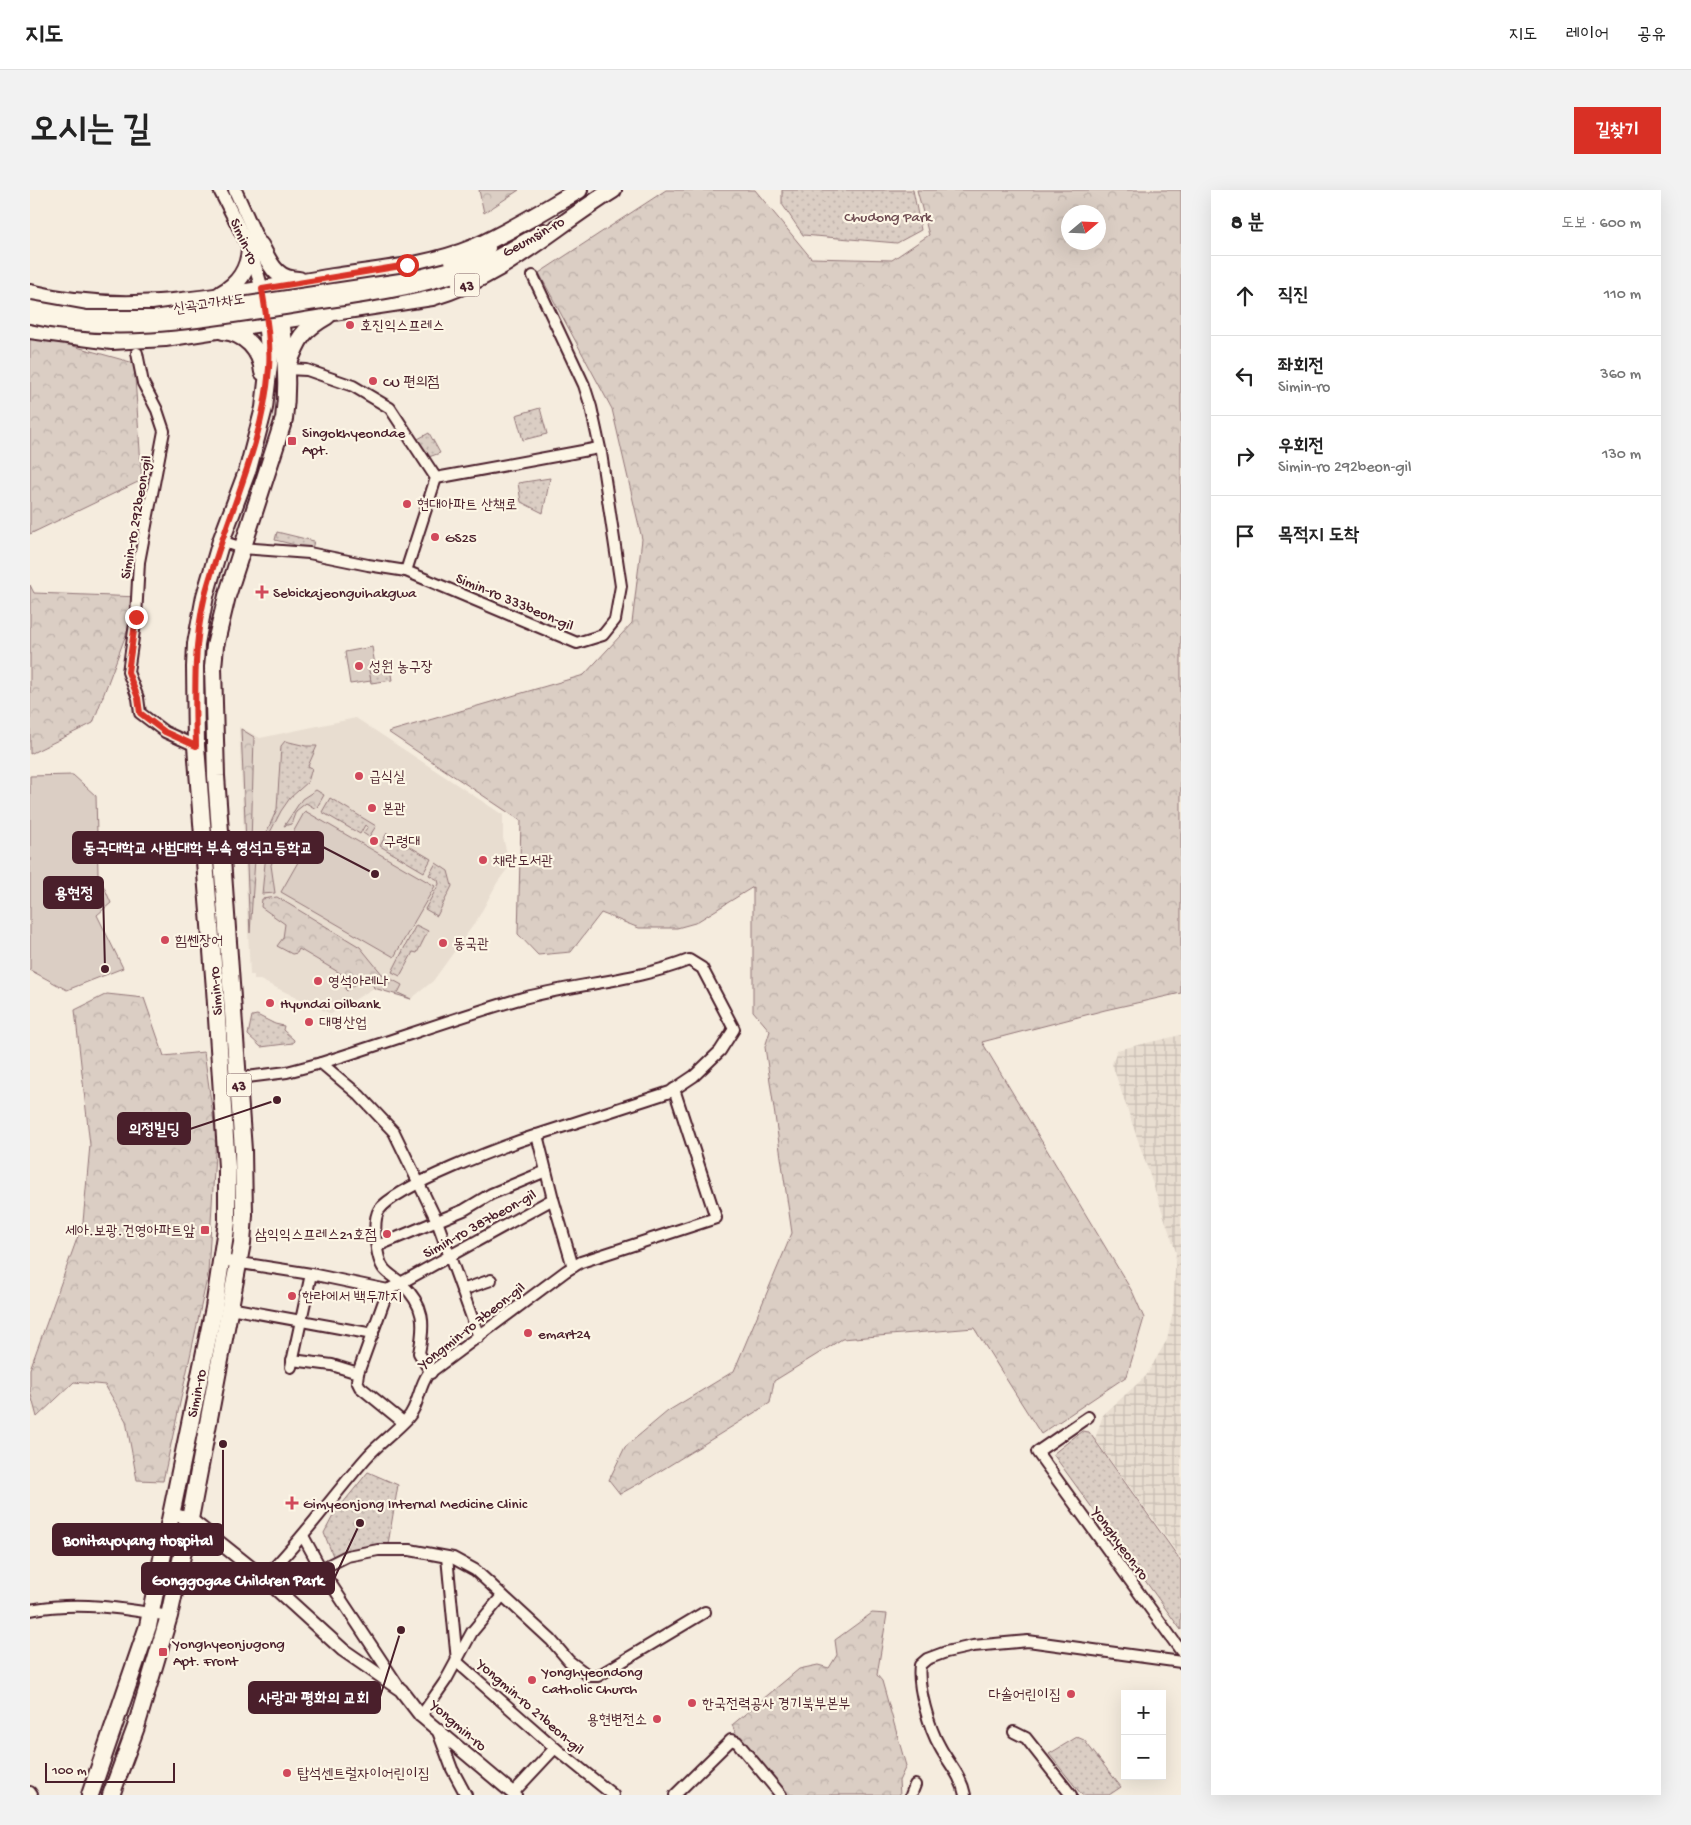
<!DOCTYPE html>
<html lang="ko">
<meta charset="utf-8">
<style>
body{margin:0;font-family:"Gochi Hand","Poor Story",sans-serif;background:#f2f2f2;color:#222}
.controls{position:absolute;right:15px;bottom:15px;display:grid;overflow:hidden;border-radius:0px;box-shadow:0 5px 20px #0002}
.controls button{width:45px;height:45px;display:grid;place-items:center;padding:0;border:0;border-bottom:1px solid #e0e0e0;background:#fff;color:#222;font:25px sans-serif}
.compass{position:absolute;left:1031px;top:15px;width:45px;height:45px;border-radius:50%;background:#fff;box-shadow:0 5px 20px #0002;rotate:71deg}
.scale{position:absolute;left:15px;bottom:12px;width:130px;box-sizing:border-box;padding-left:5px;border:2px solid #4a1f2b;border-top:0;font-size:14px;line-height:18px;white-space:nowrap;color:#4a1f2b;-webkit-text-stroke:4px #fcf5e5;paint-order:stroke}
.stop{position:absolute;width:15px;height:15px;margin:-11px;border:4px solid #d93025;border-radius:50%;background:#fff}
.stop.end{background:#d93025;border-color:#fff;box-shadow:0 1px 5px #0008}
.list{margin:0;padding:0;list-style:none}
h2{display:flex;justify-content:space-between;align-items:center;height:65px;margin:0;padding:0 20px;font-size:21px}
h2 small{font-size:16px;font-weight:400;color:#767676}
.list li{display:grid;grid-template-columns:32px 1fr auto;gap:15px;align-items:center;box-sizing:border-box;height:80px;padding:0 20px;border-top:1px solid #e0e0e0}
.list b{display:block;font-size:19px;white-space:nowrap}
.list p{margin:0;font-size:16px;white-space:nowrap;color:#767676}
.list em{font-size:16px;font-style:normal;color:#767676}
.icon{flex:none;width:28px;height:28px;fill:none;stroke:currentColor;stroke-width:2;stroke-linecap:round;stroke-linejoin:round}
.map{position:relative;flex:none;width:1151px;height:1605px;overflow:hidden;border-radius:0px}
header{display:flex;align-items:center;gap:30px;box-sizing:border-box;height:70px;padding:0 25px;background:#fff;border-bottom:1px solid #e0e0e0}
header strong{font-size:24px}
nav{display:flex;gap:28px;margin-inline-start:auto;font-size:18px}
.intro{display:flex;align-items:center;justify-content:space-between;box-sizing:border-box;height:120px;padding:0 30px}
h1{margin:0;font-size:35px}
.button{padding:12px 22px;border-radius:0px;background:#d93025;color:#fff;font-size:18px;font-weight:700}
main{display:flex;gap:30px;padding:0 30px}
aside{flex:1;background:#fff;border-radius:0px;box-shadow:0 5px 20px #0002}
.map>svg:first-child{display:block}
.built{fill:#e8ddd0}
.industrial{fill:url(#industrial-grid)}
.green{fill:url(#green-dots);stroke:#927678}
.forest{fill:url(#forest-crowns);stroke:#927678;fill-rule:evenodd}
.pitch{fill:#dbcec4;stroke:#927678}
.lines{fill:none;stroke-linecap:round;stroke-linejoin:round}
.minor-casing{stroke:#4a1f2b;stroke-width:14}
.tertiary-casing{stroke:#4a1f2b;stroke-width:16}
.primary-casing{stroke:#4a1f2b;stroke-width:20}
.minor{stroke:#fcf5e5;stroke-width:10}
.tertiary{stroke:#fcf5e5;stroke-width:12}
.primary{stroke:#fcf5e5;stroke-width:16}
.tertiary-bridge-casing{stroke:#4a1f2b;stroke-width:16;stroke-linecap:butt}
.tertiary-bridge{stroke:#fcf5e5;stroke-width:12}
.route{stroke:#d93025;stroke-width:6}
.poi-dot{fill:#d1495b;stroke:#fcf5e5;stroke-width:2}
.labels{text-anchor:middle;stroke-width:4.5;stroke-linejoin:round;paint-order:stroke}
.shield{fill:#fcf5e5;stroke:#7f5f63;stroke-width:1}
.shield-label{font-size:14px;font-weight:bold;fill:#4a1f2b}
.park-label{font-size:15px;fill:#6e4b51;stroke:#fcf5e5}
.street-label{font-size:15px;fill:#4a1f2b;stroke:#fcf5e5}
.poi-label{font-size:15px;fill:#4a1f2b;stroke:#fcf5e5;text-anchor:start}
.leader{fill:none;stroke:#4a1f2b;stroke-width:2}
.callout-dot{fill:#4a1f2b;stroke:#fcf5e5;stroke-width:2}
.callout{fill:#4a1f2b;stroke:#4a1f2b;stroke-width:2}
.callout-label{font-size:16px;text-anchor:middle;font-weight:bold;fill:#fff}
</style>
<header>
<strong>지도</strong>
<nav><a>지도</a><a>레이어</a><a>공유</a></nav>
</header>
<div class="intro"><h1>오시는 길</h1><a class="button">길찾기</a></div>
<main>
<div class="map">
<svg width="1151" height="1605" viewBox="0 0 1151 1605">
<defs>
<pattern id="industrial-grid" width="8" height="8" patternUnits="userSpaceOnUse" patternTransform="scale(1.25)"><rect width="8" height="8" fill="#e8ddd0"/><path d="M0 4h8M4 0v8" fill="none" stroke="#c8bdb3"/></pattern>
<pattern id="green-dots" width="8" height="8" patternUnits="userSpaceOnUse" patternTransform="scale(1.25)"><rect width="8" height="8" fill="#dbcec4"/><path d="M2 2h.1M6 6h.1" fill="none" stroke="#bdb0a9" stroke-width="1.8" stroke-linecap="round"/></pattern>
<pattern id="forest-crowns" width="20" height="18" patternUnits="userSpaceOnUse" patternTransform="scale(1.25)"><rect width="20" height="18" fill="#dbcec4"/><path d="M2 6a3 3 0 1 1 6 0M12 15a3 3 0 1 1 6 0" fill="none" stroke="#bdb0a9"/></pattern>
</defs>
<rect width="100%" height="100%" fill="#f5ecde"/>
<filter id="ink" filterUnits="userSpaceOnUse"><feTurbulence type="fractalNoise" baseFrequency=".02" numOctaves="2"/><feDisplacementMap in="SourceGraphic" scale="10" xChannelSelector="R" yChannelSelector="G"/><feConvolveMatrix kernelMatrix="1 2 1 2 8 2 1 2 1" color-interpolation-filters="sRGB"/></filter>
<g filter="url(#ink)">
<path class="built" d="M 326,528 L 473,625 L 473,648 L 480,675 L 467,693 L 447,730 L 403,791 L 381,809 L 344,798 L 301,824 L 230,790 L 224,790 L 224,785 L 220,785 L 209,537 L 230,548 Z"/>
<path class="industrial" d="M 1151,845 L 1151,1368 L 1065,1249 L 1073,1225 L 1116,1186 L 1137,1150 L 1143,1122 L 1146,1062 L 1082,874 L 1087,860 Z"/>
<g class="green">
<path d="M 752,0 L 883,0 L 891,40 L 867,53 L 773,45 L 752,14 Z"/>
<path d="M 510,218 L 517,244 L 493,250 L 486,225 Z"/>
<path d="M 399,243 L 410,263 L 396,268 L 386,250 Z"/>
<path d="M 520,288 L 513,323 L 491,312 L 488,293 Z"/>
<path d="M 247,342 L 284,351 L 282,359 L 245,350 Z"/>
<path d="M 359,473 L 362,490 L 341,493 L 338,476 Z"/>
<path d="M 255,551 L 276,556 L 287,556 L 278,576 L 282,578 L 278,592 L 260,608 L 251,621 L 231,660 L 233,650 L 247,619 L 251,556 Z"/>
<path d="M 300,608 L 346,636 L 339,647 L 333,643 L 338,637 L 335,635 L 330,644 L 292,622 Z"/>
<path d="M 357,643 L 401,669 L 394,682 L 350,656 Z"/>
<path d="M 406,673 L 418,681 L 422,696 L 407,726 L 395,719 L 409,694 L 408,690 L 399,685 Z"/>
<path d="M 386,735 L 398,741 L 387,763 L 383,762 L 370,786 L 362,782 Z"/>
<path d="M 227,825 L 245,834 L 254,836 L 253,840 L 264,850 L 263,853 L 231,857 L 218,845 L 222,826 Z"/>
<path d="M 1052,1241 L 1059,1242 L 1151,1371 L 1151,1440 L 1023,1264 Z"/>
<path d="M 338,1282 L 368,1295 L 358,1354 L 303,1366 L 294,1343 L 304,1324 Z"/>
<path d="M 1047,1547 L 1054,1550 L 1091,1597 L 1079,1605 L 1052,1605 L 1019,1564 Z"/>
</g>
<g class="forest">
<path d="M 449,0 L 489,0 L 454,23 Z"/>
<path d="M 636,0 L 725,0 L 781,68 L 862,70 L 899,45 L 887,0 L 1151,0 L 1151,803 L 1075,820 L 952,852 L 1103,1103 L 1114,1128 L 1097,1186 L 1011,1244 L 944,1138 L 812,1149 L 744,1191 L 740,1213 L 619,1288 L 590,1304 L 579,1290 L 595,1257 L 638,1221 L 704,1181 L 762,1043 L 735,857 L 740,841 L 723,821 L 723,697 L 665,733 L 647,738 L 609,738 L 571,723 L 541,762 L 508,765 L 488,744 L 491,631 L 358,542 L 554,485 L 602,433 L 612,349 L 582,219 L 509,83 ZM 1038,22 L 1068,22 L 1068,52 L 1038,52 Z"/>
<path d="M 0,144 L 104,173 L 112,290 L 0,344 Z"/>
<path d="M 0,395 L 4,403 L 110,407 L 63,533 L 0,564 Z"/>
<path d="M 211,539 L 224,547 L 221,655 L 225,669 L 220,743 Z"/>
<path d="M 286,600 L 294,605 L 286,619 L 276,613 L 266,621 L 261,634 L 254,636 L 272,609 Z"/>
<path d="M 248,652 L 248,659 L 241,675 L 245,703 L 232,704 L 235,673 Z"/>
<path d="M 247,707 L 330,757 L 352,784 L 372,795 L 368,803 L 381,809 L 344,798 L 340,786 L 336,786 L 317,801 L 315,799 L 320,789 L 269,759 L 267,763 L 262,764 L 247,756 L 253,748 L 255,734 L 231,717 L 232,709 Z"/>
<path d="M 77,804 L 114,808 L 134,866 L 174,862 L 186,946 L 178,1084 L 133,1291 L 107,1290 L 96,1231 L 75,1195 L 44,1192 L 7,1227 L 0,1201 L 0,1179 L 53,1032 L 60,955 L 45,820 Z"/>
<path d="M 842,1423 L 857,1424 L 847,1485 L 852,1491 L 876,1576 L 869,1591 L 870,1605 L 754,1605 L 712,1556 L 702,1535 L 769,1479 L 788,1475 L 799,1478 L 807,1465 L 805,1450 Z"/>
</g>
<g class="pitch">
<path d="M 342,457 L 345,475 L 338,476 L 341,491 L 320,494 L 315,462 Z"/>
<path d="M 43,585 L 66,606 L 68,683 L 81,713 L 67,725 L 93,778 L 37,800 L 0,780 L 0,586 Z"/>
<path d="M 275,621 L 405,696 L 364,767 L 251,702 L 272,665 L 256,655 Z"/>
</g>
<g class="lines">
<g class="minor-casing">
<g id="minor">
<path d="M 107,163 L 113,193 L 127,220 L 134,241 L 109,372 L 106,427 L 98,482 L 108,508 L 110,523 L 135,542 L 166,556"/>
<path d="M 256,179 L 277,180 L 323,196 L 360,218 L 406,288 L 376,381"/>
<path d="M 406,288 L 569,258"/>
<path d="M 191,351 L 212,358 L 279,363 L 338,375 L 376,381 L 547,453 L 573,445 L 585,430 L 591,396 L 571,263 L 561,217 L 554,195 L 503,86"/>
<path d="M 209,888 L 257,882 L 291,873 L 329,905 L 364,942 L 407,1031 L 449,1147"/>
<path d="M 523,1009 L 543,1077"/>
<path d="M 347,1056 L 434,1020 L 461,1004 L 516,981"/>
<path d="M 192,1070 L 281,1084 L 358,1100 L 523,1009 L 507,945 L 640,902 L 664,886 L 690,861 L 704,839 L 672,778 L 659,770 C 603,792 544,793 486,810 C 421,829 356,853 291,873"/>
<path d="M 432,1100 L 461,1090"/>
<path d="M 200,1118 L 343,1144"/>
<path d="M 262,1170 L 302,1175 L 328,1183 L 327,1191 L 330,1197 L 373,1232"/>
<path d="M 261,1177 L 281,1084"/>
<path d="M 328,1183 L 358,1100"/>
<path d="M 401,1183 L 389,1163 C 395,1133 395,1116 372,1094 C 367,1089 359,1085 354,1079 C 346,1069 342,1031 349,1020 C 366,996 476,955 507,945"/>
<path d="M 1058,1227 L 1007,1262 L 1151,1461"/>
<path d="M 417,1367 L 427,1471"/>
<path d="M 234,1388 C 272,1350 301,1308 336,1268 C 348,1254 364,1243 377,1229 C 389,1216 388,1198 398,1184 L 536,1081 L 551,1072 L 686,1028 L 644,899"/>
<path d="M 251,1404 L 291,1379 L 273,1346"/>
<path d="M 0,1420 C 48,1411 92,1418 139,1426"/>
<path d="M 427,1472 L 525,1558 L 583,1605"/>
<path d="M 369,1497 L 291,1379 L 317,1366 L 348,1360 L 380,1360 L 423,1368 L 445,1380 L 456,1390 L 521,1450 L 539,1471 L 559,1486 L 568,1486 L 675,1422"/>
<path d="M 391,1526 L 416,1490 L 442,1442 L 472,1406"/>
<path d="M 407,1539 L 422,1579 L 436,1605"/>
<path d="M 984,1542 L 996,1548 L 1041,1605"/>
<path d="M 0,1602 L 2,1605"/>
<path d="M 483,1603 L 525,1558"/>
<path d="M 645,1605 L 701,1550 L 707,1552 L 751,1605"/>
<path d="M 881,1605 L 885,1595"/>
<path d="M 935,1605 C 931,1585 919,1574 910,1557 C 899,1538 887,1496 890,1475 L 897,1469 L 916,1462 L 943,1456 L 998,1451 L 1151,1472"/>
</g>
</g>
<g class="tertiary-casing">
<g id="tertiary">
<path d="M 190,0 L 220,59 L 232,99"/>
<path d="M 205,0 L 234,64"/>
<path d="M 417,79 L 438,70 L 459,58"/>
<path d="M 420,87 L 457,72 L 513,40"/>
<path d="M 141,1324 L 160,1329 L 234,1388 L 313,1460 L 371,1500 L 391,1526 L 485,1605"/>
</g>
</g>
<g class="primary-casing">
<g id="primary">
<path d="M 230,55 C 240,73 245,90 269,90"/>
<path d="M 0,103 C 105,129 199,104 303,87 C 349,80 400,76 443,58 C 480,42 514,20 549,0"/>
<path d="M 191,104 C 208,95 219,79 220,59"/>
<path d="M 0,140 L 82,151 L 135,148 L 402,107 C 471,88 523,37 583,0"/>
<path d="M 193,141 C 215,143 231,160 233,182"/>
<path d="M 258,175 C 268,149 272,140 297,126"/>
<path d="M 60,1605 L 118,1436 L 184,1118 L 197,1032 L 197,977 L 185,799 L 166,556 L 165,477 L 166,454 L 175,406 L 191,351 L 218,279 L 234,218 L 240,166 L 232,99"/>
<path d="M 81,1605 L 106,1537 L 139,1426 L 160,1329 L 212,1053 L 214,1025 L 213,960 L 186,586 L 183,477 L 185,456 L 197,406 L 254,229 C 260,184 253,140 246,97"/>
</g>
</g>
<use href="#minor" class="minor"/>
<use href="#tertiary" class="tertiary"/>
<use href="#primary" class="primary"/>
<g class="tertiary-bridge-casing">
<g id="tertiary-bridge">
<path d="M 0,117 L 56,127 L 124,127 L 377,89 L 417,79"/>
<path d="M 0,127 C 90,148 178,130 267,116 C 318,108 370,102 420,87"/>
</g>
</g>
<use href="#tertiary-bridge" class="tertiary-bridge"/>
</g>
</g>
<g class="lines" filter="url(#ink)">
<path class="route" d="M 106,427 L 98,482 L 108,508 L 110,523 L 135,542 L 166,556 C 165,505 163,455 175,405 C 195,329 233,258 239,178 C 241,152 236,125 232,99 L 377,75"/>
</g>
<g class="poi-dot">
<circle cx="320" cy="135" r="5"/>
<circle cx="343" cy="191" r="5"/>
<rect x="257" y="246" width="10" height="10" rx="2.5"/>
<circle cx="377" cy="314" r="5"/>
<circle cx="405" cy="347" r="5"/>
<path d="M229.5 394.5h5v5h5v5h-5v5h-5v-5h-5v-5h5z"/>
<circle cx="329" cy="476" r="5"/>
<circle cx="329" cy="586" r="5"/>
<circle cx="342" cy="618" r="5"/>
<circle cx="344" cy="651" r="5"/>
<circle cx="453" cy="670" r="5"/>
<circle cx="135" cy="750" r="5"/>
<circle cx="413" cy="753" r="5"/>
<circle cx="288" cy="791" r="5"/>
<circle cx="240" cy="813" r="5"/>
<circle cx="279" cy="832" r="5"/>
<rect x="170" y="1035" width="10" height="10" rx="2.5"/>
<circle cx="357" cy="1044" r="5"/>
<circle cx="262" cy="1106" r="5"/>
<circle cx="498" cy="1143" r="5"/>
<path d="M259.5 1305.5h5v5h5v5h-5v5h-5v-5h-5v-5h5z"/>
<rect x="128" y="1457" width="10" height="10" rx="2.5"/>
<circle cx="502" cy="1490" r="5"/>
<circle cx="1041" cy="1504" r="5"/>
<circle cx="662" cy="1513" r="5"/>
<circle cx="627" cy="1529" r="5"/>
<circle cx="257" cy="1583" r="5"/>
</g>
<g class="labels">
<g class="shield">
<rect x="424.5" y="83.5" width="25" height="23" rx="4"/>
<rect x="196.5" y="883.5" width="25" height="23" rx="4"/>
</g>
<g class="shield-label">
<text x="437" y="100">43</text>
<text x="209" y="900">43</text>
</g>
<g class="park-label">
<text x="858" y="31">Chudong Park</text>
</g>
<g class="street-label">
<text transform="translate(503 46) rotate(-29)" y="5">Geumsin-ro</text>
<text transform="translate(215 51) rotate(66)" y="5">Simin-ro</text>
<text transform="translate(179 113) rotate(-8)" y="5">신곡고가차도</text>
<text transform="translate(105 327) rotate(-80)" y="5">Simin-ro 292beon-gil</text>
<text transform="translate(485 411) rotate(23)" y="5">Simin-ro 333beon-gil</text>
<text transform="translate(185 801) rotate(-94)" y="5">Simin-ro</text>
<text transform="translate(449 1033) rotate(-29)" y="5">Simin-ro 387beon-gil</text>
<text transform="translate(441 1135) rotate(-38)" y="5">Yongmin-ro 7beon-gil</text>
<text transform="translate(166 1203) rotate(-78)" y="5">Simin-ro</text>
<text transform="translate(1091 1353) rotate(54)" y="5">Yonghyeon-ro</text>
<text transform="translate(501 1516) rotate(41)" y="5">Yongmin-ro 21beon-gil</text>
<text transform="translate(429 1535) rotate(41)" y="5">Yongmin-ro</text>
</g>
<g class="poi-label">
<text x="330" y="140">호진익스프레스</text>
<text x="353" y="196">CU 편의점</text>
<text x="272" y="247">Singokhyeondae<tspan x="272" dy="17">Apt.</tspan></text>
<text x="387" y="319">현대아파트 산책로</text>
<text x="415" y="352">GS25</text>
<text x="243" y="407">Sebickajeonguihakgwa</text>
<text x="339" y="481">성원 농구장</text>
<text x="339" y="591">급식실</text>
<text x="352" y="623">본관</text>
<text x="354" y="656">구령대</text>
<text x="463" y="675">채란도서관</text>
<text x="145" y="755">힘쎈장어</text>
<text x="423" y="758">동국관</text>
<text x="298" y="796">영석아레나</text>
<text x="250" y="818">Hyundai Oilbank</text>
<text x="289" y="837">대명산업</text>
<text x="165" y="1045" text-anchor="end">세아.보광.건영아파트앞</text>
<text x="347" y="1049" text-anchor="end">삼익익스프레스21호점</text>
<text x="272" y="1111">한라에서 백두까지</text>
<text x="508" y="1148">emart24</text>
<text x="273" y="1318">Gimyeonjong Internal Medicine Clinic</text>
<text x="143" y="1458">Yonghyeonjugong<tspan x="143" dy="17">Apt. Front</tspan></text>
<text x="512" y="1486">Yonghyeondong<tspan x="512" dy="17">Catholic Church</tspan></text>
<text x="1031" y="1509" text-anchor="end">다솔어린이집</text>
<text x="672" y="1518">한국전력공사 경기북부본부</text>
<text x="617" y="1534" text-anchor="end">용현변전소</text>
<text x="267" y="1588">탑석센트럴자이어린이집</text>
</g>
</g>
<path class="leader" d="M345 684L293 657M75 779L73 702M247 910L160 939M193 1254L193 1350M330 1333L304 1389M371 1440L350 1507"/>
<g class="callout-dot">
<circle cx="345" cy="684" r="5"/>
<circle cx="75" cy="779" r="5"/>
<circle cx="247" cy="910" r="5"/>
<circle cx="193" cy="1254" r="5"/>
<circle cx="330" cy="1333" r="5"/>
<circle cx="371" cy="1440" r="5"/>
</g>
<g class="callout">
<rect x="43" y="642" width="250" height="31" rx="5"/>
<rect x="14" y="687" width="59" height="31" rx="5"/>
<rect x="88" y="923" width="72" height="31" rx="5"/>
<rect x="23" y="1334" width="170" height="31" rx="5"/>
<rect x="112" y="1373" width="192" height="31" rx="5"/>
<rect x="219" y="1492" width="131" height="31" rx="5"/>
</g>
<g class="callout-label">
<text x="168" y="663">동국대학교 사범대학 부속 영석고등학교</text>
<text x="44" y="708">용현정</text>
<text x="124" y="944">의정빌딩</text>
<text x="108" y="1355">Bonitayoyang Hospital</text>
<text x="208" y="1395">Gonggogae Children Park</text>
<text x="284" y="1513">사랑과 평화의 교회</text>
</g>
</svg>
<div class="controls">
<button>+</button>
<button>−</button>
</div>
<svg class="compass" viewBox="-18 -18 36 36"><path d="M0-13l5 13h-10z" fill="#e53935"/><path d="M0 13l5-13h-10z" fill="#767676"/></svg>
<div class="scale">100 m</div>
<div class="stop" style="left:377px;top:75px"></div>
<div class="stop end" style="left:106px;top:427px"></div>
</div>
<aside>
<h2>8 분<small>도보 · 600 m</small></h2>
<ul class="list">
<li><svg class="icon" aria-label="ahead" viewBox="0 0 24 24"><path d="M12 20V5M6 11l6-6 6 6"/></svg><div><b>직진</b></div><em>110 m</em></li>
<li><svg class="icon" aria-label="left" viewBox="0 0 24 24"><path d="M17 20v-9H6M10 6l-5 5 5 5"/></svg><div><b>좌회전</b><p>Simin-ro</p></div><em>360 m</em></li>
<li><svg class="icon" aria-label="right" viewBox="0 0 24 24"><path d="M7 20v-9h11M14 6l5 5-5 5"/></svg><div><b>우회전</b><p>Simin-ro 292beon-gil</p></div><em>130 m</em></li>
<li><svg class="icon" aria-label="arrive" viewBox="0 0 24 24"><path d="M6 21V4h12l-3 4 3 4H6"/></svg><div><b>목적지 도착</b></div></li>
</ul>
</aside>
</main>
